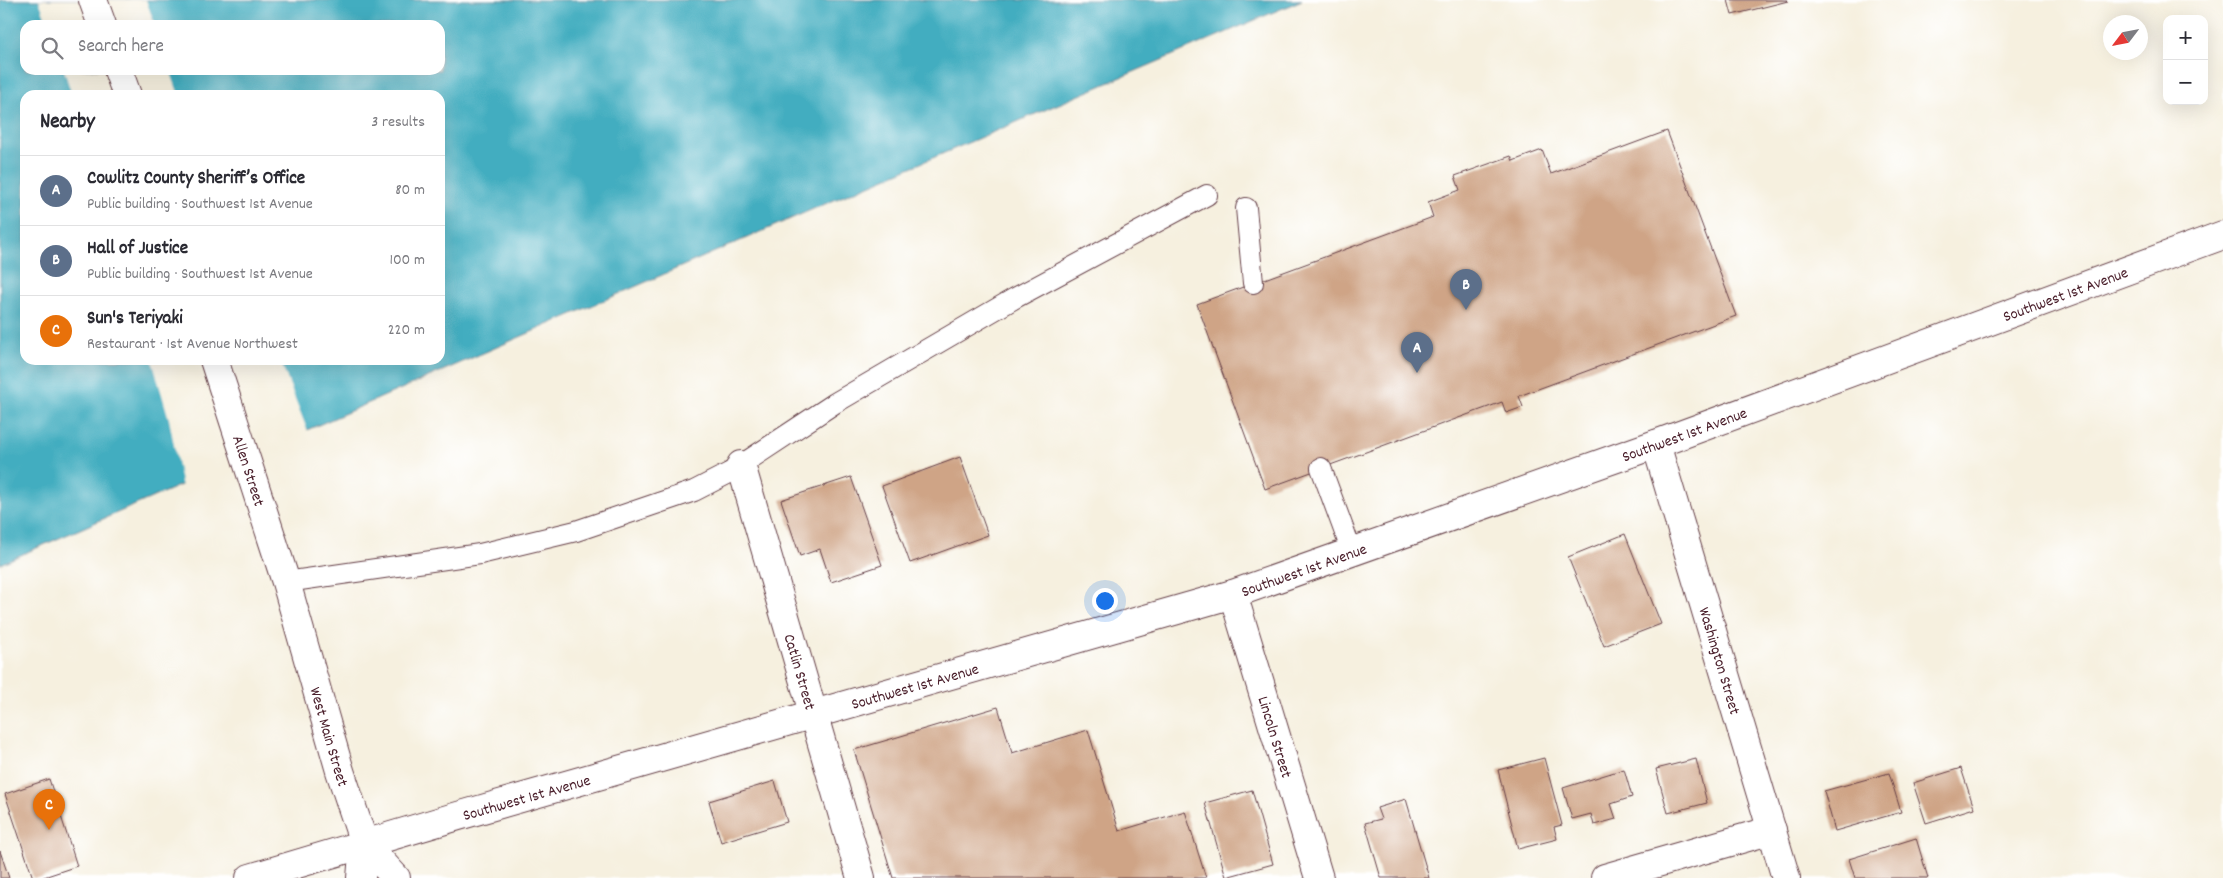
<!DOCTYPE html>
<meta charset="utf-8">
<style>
body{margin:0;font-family:Dekko,sans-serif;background:#f7f7f7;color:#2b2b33}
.controls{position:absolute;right:15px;top:15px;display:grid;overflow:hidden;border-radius:10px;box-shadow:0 5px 20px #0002}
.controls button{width:45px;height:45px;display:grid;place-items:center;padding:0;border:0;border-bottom:1px solid #e1e1e2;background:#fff;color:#2b2b33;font:25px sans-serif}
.compass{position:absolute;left:2103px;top:15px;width:45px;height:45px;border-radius:50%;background:#fff;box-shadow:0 5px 20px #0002;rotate:238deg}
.you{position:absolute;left:1104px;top:600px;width:18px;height:18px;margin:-12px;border:4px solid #fff;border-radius:50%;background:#1a73e8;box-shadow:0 0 0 8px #1a73e833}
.badge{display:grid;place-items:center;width:32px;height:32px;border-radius:50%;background:#111827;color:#fff;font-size:16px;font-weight:700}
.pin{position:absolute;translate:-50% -41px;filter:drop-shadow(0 1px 2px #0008)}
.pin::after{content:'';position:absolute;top:26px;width:18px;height:15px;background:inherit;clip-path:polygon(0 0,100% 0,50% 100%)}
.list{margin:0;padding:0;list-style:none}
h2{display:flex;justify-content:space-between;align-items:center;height:65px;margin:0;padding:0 20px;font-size:21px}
h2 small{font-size:16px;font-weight:400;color:#7c7c81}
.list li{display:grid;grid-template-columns:32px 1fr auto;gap:15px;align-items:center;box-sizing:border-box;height:70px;padding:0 20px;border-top:1px solid #e1e1e2}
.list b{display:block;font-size:19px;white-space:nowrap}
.list p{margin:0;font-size:16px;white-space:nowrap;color:#7c7c81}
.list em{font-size:16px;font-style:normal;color:#7c7c81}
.icon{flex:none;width:28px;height:28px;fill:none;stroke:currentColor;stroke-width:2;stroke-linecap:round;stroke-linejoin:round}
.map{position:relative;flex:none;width:2223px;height:878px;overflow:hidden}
.search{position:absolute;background:#fff;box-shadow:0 5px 20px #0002;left:20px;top:20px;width:425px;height:55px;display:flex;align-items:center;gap:12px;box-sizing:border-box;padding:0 18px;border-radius:15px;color:#7c7c81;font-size:19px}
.panel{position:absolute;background:#fff;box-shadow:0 5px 20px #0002;left:20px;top:90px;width:425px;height:275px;border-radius:15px}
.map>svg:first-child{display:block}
.water{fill:#42adc0;stroke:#466676;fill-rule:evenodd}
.pier{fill:#f6f0df}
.building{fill:#cfa486}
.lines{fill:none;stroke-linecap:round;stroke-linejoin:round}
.service-casing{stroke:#643e46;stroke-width:22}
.minor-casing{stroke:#643e46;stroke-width:30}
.tertiary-casing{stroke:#643e46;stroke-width:30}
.secondary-casing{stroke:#643e46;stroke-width:30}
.service{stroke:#fff;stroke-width:20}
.minor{stroke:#fff;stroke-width:28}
.tertiary{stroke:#fff;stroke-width:28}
.secondary{stroke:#fff;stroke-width:28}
.labels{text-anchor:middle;stroke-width:4.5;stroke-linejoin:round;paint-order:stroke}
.street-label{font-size:16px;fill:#4a1f2b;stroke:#fff}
</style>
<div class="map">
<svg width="2223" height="878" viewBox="0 0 2223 878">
<rect width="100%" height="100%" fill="#fff"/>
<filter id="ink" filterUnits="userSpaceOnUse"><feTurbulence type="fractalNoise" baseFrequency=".02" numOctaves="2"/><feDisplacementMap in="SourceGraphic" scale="10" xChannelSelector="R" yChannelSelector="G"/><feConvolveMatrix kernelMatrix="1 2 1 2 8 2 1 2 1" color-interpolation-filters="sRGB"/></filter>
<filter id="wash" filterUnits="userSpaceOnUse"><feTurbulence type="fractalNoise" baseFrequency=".0096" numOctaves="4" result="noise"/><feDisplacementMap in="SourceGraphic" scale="20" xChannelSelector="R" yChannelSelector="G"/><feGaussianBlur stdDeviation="1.12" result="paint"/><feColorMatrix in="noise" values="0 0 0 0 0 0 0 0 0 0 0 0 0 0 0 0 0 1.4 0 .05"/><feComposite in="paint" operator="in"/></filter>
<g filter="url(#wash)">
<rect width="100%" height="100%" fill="#f6f0df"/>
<path class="water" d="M 0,0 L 1302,0 L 811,210 L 0,564 ZM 25,25 L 440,25 L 440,70 L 25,70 ZM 25,95 L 440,95 L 440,360 L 25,360 Z"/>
<g class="pier">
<path d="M 39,0 L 146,0 L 155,25 L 48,25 Z"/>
<path d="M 64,70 L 170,70 L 179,95 L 72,95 Z"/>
<path d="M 152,360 L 280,360 L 308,432 L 182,487 L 169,419 Z"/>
</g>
<g id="blocks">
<g class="building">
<path d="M 1728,0 L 1787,0 L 1788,1 L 1732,15 Z"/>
<path d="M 1667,131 L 1736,316 L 1519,396 L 1523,407 L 1506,413 L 1502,402 L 1265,489 L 1197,304 L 1433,217 L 1428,202 L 1460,190 L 1455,176 L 1511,156 L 1513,161 L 1542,150 L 1551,174 Z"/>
<path d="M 960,457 L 988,535 L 910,563 L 882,486 Z"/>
<path d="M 851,477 L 882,565 L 831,582 L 820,549 L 800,556 L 781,500 Z"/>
<path d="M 1625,534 L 1661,624 L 1604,646 L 1568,557 Z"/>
<path d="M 998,707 L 1012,753 L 1088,730 L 1119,831 L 1185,811 L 1206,878 L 893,878 L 854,750 Z"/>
<path d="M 1544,758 L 1562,825 L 1554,827 L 1557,839 L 1518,849 L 1498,770 Z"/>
<path d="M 1696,759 L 1707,803 L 1668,813 L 1656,769 Z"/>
<path d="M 1961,768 L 1974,808 L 1926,823 L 1913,783 Z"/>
<path d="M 1624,769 L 1632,797 L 1611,804 L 1616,819 L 1594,825 L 1591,814 L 1572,819 L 1563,788 Z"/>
<path d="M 1889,773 L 1901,812 L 1835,831 L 1824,791 Z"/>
<path d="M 49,779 L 77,866 L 41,878 L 33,878 L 5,794 Z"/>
<path d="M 775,781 L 787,822 L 721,842 L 709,801 Z"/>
<path d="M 1252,790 L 1273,864 L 1226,877 L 1205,803 Z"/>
<path d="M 1406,799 L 1429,878 L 1381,878 L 1365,823 L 1381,819 L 1377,808 Z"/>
<path d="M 1916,838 L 1928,878 L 1855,878 L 1849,859 Z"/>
<path d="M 0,851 L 9,878 L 0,878 Z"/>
</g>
</g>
</g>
<g filter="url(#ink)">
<use href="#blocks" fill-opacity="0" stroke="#643e46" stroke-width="1"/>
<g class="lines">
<g class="service-casing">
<g id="service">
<path d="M 1246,208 L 1253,283"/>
<path d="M 1321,468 L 1352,552"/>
<path d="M 286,582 L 480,554 L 576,531 L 694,491 L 729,473 L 835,403 L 1015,298 L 1207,195"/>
</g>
</g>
<g class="minor-casing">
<g id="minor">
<path id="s1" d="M 741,465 L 861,878"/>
<path id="s2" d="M 1233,594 L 1319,878"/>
<path d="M 1605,878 L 1772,830"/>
</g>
</g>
<g class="tertiary-casing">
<g id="tertiary">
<path id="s3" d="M 1656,444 L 1786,878"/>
</g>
</g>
<g class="secondary-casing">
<g id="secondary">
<path d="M 93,0 L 102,25"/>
<path d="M 118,70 L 127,95"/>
<path id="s4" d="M 214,360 L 286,582 L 340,771 L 364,843 L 396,878"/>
<path id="s5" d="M 250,878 L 458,816 L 1233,594 L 1656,444 L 2223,235"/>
<path d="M 361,878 L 364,843"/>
</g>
</g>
<use href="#service" class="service"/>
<use href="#minor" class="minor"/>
<use href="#tertiary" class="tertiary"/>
<use href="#secondary" class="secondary"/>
</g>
</g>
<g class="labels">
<g class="street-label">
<text dy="6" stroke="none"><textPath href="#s5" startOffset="1908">Southwest 1st Avenue</textPath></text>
<text dy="6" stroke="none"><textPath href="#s5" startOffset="1502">Southwest 1st Avenue</textPath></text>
<text dy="6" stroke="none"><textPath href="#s4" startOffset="116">Allen Street</textPath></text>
<text dy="6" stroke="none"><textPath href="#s5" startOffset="1098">Southwest 1st Avenue</textPath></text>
<text dy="6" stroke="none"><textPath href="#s3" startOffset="226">Washington Street</textPath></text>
<text dy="6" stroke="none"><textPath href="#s1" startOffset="215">Catlin Street</textPath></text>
<text dy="6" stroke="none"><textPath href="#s5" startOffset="692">Southwest 1st Avenue</textPath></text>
<text dy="6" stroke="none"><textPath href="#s4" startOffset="394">West Main Street</textPath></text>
<text dy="6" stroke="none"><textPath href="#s2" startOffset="149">Lincoln Street</textPath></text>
<text dy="6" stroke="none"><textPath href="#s5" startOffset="288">Southwest 1st Avenue</textPath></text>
</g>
</g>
</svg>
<div class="controls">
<button>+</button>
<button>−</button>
</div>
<svg class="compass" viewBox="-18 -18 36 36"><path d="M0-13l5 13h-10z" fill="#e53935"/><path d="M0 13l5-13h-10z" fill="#7c7c81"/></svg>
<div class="you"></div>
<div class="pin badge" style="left:1417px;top:373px;background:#5c6f8a">A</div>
<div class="pin badge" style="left:1466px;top:310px;background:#5c6f8a">B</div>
<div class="pin badge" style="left:49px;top:830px;background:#e8710a">C</div>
<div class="search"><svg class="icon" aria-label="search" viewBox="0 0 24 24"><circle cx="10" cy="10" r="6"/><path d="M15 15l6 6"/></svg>Search here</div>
<section class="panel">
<h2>Nearby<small>3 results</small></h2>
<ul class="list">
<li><span class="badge" style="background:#5c6f8a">A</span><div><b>Cowlitz County Sheriff’s Office</b><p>Public building · Southwest 1st Avenue</p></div><em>80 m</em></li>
<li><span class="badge" style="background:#5c6f8a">B</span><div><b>Hall of Justice</b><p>Public building · Southwest 1st Avenue</p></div><em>100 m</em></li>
<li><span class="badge" style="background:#e8710a">C</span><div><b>Sun's Teriyaki</b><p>Restaurant · 1st Avenue Northwest</p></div><em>220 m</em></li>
</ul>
</section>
</div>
